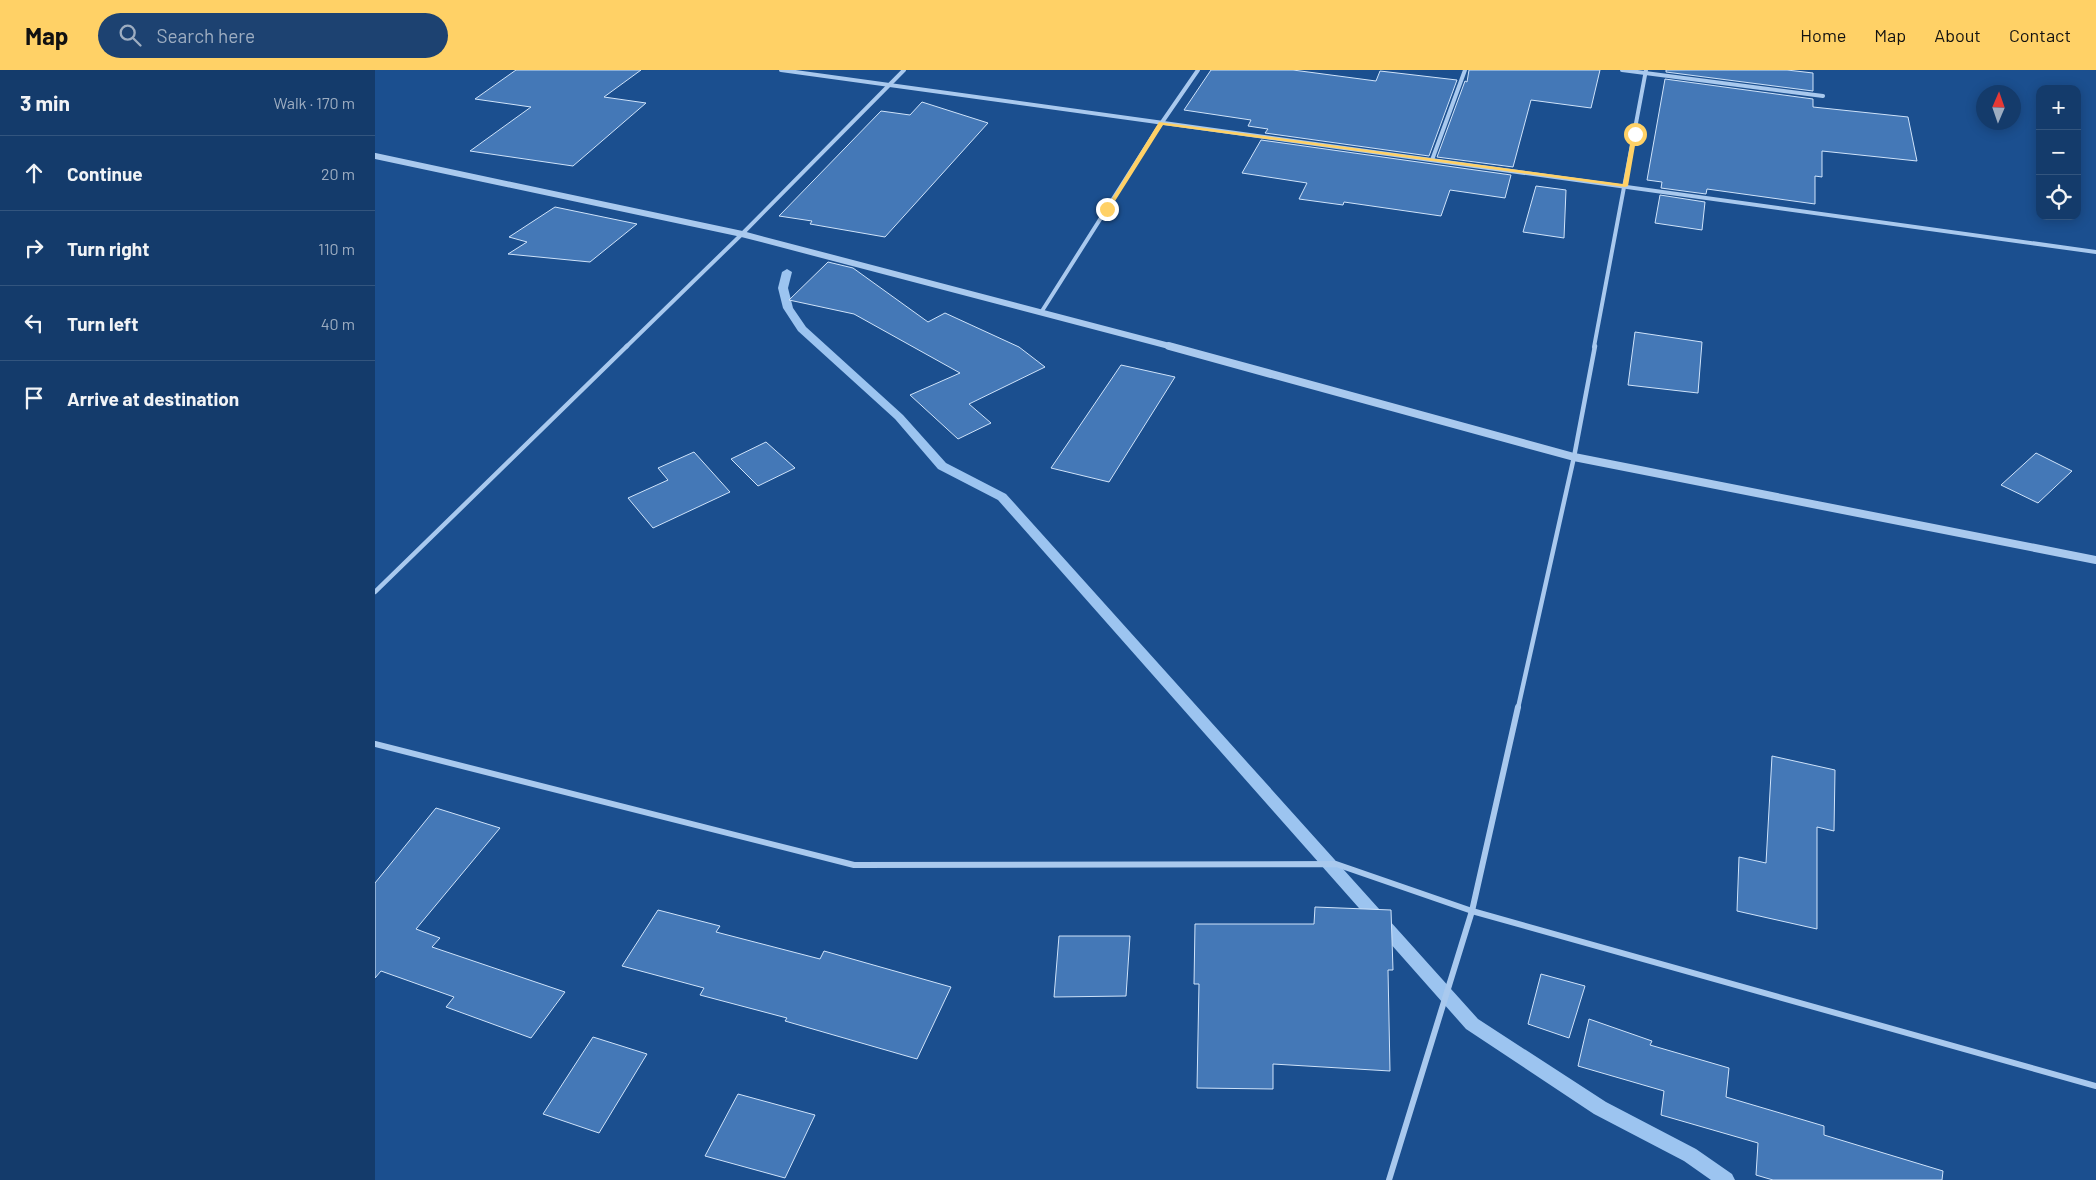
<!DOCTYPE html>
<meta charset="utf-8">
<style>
body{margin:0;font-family:Barlow,sans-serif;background:#1d4271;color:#f1f3f6}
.controls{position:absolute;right:15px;top:15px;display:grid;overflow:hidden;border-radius:10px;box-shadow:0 2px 12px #0003}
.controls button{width:45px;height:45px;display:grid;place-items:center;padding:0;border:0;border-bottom:1px solid #33557e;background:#143b6b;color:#f1f3f6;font:25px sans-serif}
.compass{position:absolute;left:1601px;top:15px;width:45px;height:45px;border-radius:50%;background:#143b6b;box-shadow:0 2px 12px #0003;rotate:2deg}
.stop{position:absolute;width:15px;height:15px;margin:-11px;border:4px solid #ffd166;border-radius:50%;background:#fff}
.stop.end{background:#ffd166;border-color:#fff;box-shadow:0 1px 5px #0008}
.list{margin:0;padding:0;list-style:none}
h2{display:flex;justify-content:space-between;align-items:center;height:65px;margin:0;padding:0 20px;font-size:21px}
h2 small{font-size:16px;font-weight:400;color:#9dadc1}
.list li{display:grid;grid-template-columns:32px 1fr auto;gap:15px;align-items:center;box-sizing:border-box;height:75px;padding:0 20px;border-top:1px solid #33557e}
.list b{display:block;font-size:19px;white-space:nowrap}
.list em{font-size:16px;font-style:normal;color:#9dadc1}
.icon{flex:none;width:28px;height:28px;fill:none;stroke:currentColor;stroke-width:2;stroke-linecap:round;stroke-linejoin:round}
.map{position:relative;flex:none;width:1721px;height:1110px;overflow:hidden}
header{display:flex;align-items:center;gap:30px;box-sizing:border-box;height:70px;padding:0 25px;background:#ffd166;color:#111}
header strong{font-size:24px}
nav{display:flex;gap:28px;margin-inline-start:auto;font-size:18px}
.search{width:350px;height:45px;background:#1d4271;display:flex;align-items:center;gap:12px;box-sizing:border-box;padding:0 18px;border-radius:28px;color:#9dadc1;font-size:19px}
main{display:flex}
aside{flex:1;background:#143b6b}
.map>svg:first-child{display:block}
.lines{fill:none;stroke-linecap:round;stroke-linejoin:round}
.stream{fill:#9cc4f0;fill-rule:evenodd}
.building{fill:#4478b7;stroke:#cfe3fa}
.minor-far2{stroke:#a9c9ee;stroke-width:4}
.minor-far1{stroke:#a9c9ee;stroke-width:4.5}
.minor{stroke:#a9c9ee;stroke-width:6}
.tertiary-far1{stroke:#a9c9ee;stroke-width:6}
.tertiary{stroke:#a9c9ee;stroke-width:8}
.route{fill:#ffd166}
</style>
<header>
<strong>Map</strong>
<div class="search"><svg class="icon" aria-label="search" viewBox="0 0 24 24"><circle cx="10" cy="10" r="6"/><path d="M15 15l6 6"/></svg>Search here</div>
<nav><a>Home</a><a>Map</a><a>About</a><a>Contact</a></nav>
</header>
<main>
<aside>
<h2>3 min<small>Walk · 170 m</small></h2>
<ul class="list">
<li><svg class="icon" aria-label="ahead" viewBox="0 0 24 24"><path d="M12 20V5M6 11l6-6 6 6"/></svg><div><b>Continue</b></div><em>20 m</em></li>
<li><svg class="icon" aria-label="right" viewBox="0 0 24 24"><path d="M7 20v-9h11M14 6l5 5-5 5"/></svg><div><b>Turn right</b></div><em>110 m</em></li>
<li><svg class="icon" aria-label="left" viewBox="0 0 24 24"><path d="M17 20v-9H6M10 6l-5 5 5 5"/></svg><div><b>Turn left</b></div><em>40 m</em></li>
<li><svg class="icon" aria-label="arrive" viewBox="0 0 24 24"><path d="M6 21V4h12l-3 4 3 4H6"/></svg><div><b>Arrive at destination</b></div></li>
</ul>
</aside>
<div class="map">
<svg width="1721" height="1110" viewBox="0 0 1721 1110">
<rect width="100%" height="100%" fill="#1b4f8f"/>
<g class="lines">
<path class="stream" d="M 412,199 L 417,202 L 413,218 L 418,238 L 431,257 L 528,345 L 571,393 L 631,424 L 1103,949 L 1231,1032 L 1321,1079 L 1357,1104 L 1360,1110 L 1336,1110 L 1309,1091 L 1219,1044 L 1091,959 L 623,430 L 563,399 L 520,349 L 423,261 L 408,238 L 403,218 L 407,202 Z"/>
</g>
<g class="building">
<path d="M 141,0 L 266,0 L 229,27 L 271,33 L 198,96 L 95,81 L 156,37 L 100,29 Z"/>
<path d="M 836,0 L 918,0 L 1001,11 L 1005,1 L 1082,10 L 1054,86 L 890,63 L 893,59 L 873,56 L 876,50 L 809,40 Z"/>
<path d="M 1094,0 L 1225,0 L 1216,38 L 1156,30 L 1138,97 L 1062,87 L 1090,11 L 1092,12 Z"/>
<path d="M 1291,0 L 1412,0 L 1438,3 L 1438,21 L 1291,2 Z"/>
<path d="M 1290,9 L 1438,29 L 1438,37 L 1533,47 L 1542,91 L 1447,81 L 1447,107 L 1440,106 L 1440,134 L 1332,119 L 1331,124 L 1286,118 L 1287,112 L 1272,110 Z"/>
<path d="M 547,32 L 613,53 L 510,167 L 435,154 L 437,151 L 404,146 L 506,41 L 535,45 Z"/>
<path d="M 886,70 L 1136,105 L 1130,128 L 1075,120 L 1066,146 L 969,132 L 968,135 L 924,129 L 932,113 L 867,103 Z"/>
<path d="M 1161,116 L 1191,120 L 1189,168 L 1148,162 Z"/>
<path d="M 1285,125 L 1330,132 L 1327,160 L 1280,153 Z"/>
<path d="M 180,137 L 262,154 L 215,192 L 133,184 L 152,172 L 134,167 Z"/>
<path d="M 453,192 L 478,198 L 553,252 L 570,243 L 644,277 L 670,297 L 594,334 L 616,353 L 583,369 L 535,325 L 585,303 L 479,244 L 414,230 Z"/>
<path d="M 1260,262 L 1327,272 L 1323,323 L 1253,315 Z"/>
<path d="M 746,295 L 800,307 L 734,412 L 676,398 Z"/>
<path d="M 391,372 L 420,398 L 383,416 L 356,389 Z"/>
<path d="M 319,382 L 355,422 L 278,458 L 253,428 L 293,410 L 283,398 Z"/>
<path d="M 1661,383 L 1697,401 L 1663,433 L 1626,415 Z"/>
<path d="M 1397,686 L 1460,700 L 1459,761 L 1442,757 L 1442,859 L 1362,841 L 1364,787 L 1391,793 Z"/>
<path d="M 61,738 L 125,758 L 41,859 L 65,868 L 57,877 L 190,922 L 156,968 L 71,937 L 79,927 L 6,901 L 0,908 L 0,813 Z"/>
<path d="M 940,837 L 1016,840 L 1018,900 L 1013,900 L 1015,1001 L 898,994 L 898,1019 L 822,1018 L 824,914 L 819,914 L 820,854 L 939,854 Z"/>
<path d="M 283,840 L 345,856 L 341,862 L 445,889 L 449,881 L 576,917 L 542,989 L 410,951 L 412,948 L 325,925 L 329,918 L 247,896 Z"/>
<path d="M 684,866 L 755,866 L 751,926 L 679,927 Z"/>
<path d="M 1166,904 L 1210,916 L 1194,968 L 1153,954 Z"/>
<path d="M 1214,949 L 1277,971 L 1275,975 L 1354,998 L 1351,1027 L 1449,1056 L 1449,1065 L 1568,1101 L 1567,1110 L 1398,1110 L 1381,1105 L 1383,1073 L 1286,1045 L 1289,1021 L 1203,996 Z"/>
<path d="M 218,967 L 272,984 L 224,1063 L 168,1044 Z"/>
<path d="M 363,1024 L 440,1045 L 410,1108 L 330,1086 Z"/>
</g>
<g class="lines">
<g class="minor-far2">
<path d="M 406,0 L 1721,182"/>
<path d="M 1247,0 L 1448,26"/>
<path d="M 1057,90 L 1090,0"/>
<path d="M 667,241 L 781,61 L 823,0"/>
<path d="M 251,277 L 367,164 L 529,0"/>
<path d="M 1219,277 L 1271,0"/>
</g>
<g class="minor-far1">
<path d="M 0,522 L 252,276"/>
<path d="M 1143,638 L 1199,387 L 1220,276"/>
</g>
<g class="minor">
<path d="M 0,674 L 479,795 L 961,794 L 1097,841 L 1721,1016"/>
<path d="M 1014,1110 L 1097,841 L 1143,637"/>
</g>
<path class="tertiary-far1" d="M 0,86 L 367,164 L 798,277"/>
<path class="tertiary" d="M 794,276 L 1199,387 L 1721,490"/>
</g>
<path class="route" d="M 784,52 L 1248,114 L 1257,64 L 1262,64 L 1253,116 L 1250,117 L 788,55 L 735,139 L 730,140 Z"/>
</svg>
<div class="controls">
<button>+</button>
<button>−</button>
<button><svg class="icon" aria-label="locate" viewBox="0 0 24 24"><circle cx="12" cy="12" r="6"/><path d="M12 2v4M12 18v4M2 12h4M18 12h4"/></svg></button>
</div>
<svg class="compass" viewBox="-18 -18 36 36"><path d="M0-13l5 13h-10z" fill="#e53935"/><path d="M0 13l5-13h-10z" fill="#9dadc1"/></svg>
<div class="stop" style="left:1260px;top:64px"></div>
<div class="stop end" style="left:732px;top:139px"></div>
</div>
</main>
